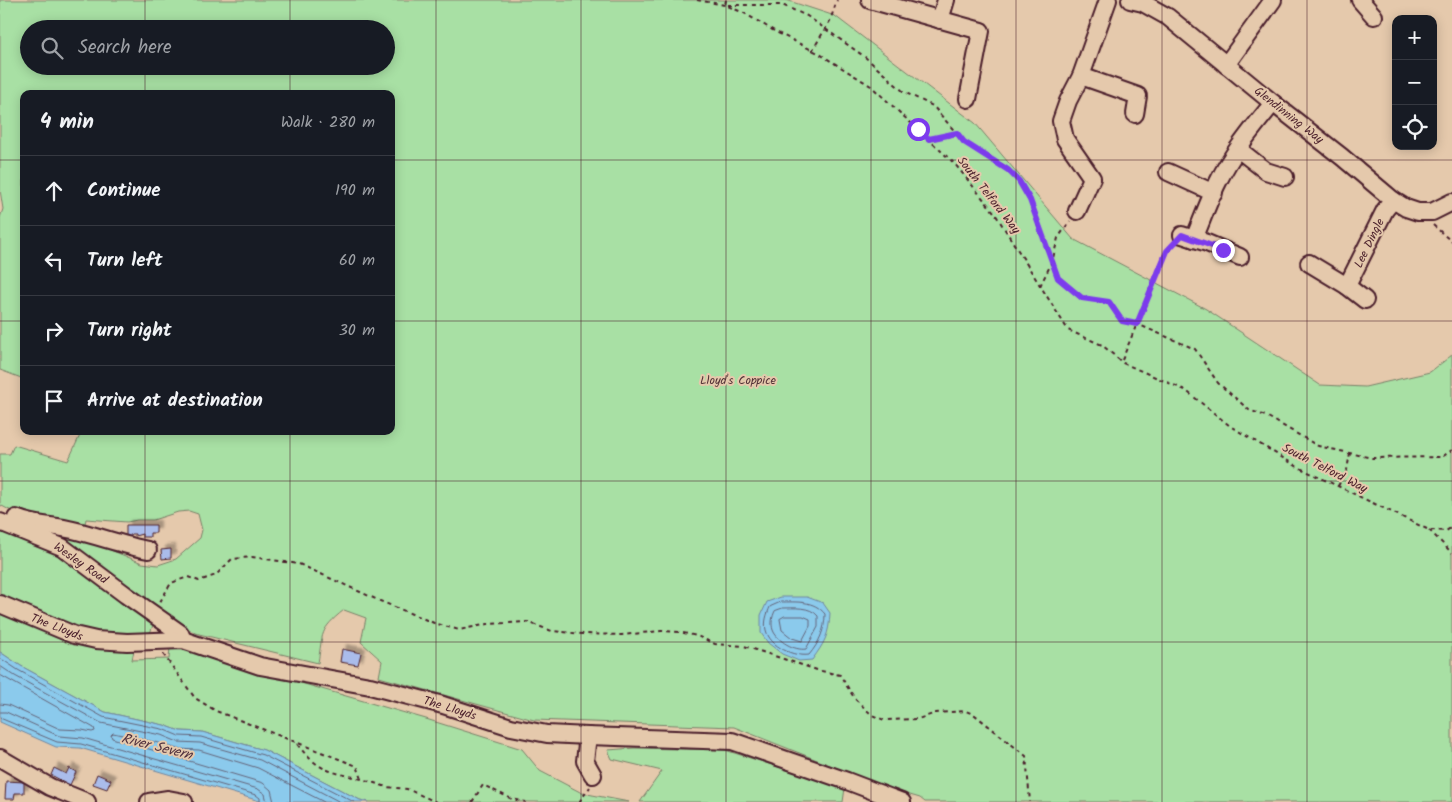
<!DOCTYPE html>
<meta charset="utf-8">
<style>
body{margin:0;font-family:Kalam,sans-serif;background:#242831;color:#f1f3f6}
.controls{position:absolute;right:15px;top:15px;display:grid;overflow:hidden;border-radius:10px;box-shadow:0 2px 12px #0003}
.controls button{width:45px;height:45px;display:grid;place-items:center;padding:0;border:0;border-bottom:1px solid #363941;background:#171b24;color:#f1f3f6;font:25px sans-serif}
.stop{position:absolute;width:15px;height:15px;margin:-11px;border:4px solid #7c3aed;border-radius:50%;background:#fff}
.stop.end{background:#7c3aed;border-color:#fff;box-shadow:0 1px 5px #0008}
.list{margin:0;padding:0;list-style:none}
h2{display:flex;justify-content:space-between;align-items:center;height:65px;margin:0;padding:0 20px;font-size:21px}
h2 small{font-size:16px;font-weight:400;color:#9ea1a6}
.list li{display:grid;grid-template-columns:32px 1fr auto;gap:15px;align-items:center;box-sizing:border-box;height:70px;padding:0 20px;border-top:1px solid #363941}
.list b{display:block;font-size:19px;white-space:nowrap}
.list em{font-size:16px;font-style:normal;color:#9ea1a6}
.icon{flex:none;width:28px;height:28px;fill:none;stroke:currentColor;stroke-width:2;stroke-linecap:round;stroke-linejoin:round}
.map{position:relative;flex:none;width:1452px;height:802px;overflow:hidden}
.search{position:absolute;background:#171b24;box-shadow:0 2px 12px #0003;left:20px;top:20px;width:375px;height:55px;display:flex;align-items:center;gap:12px;box-sizing:border-box;padding:0 18px;border-radius:28px;color:#9ea1a6;font-size:19px}
.panel{position:absolute;background:#171b24;box-shadow:0 2px 12px #0003;left:20px;top:90px;width:375px;height:345px;border-radius:10px}
.map>svg:first-child{display:block}
.green{fill:#a8e0a4;stroke:#798068;fill-rule:evenodd}
.water{fill:#8bcaec;stroke:#71869f}
.lines{fill:none;stroke-linecap:round;stroke-linejoin:round}
.shore{stroke:#646378;stroke-width:1}
.building{fill:#aabceb;stroke:#4a1f2b;filter:url(#shadow)}
.minor-casing{stroke:#4a1f2b;stroke-width:20}
.path{stroke:#4a1f2b;stroke-width:2;stroke-dasharray:4 4;stroke-linecap:butt}
.minor{stroke:#e5c9ac;stroke-width:16}
.route{stroke:#7c3aed;stroke-width:6}
.grid{fill:none;stroke:#4a1f2b;stroke-width:1;stroke-opacity:0.55}
.labels{text-anchor:middle;stroke-width:4;stroke-linejoin:round;paint-order:stroke}
.street-label{font-size:12px;fill:#4a1f2b;stroke:#e5c9ac}
.park-label{font-size:12px;fill:#533237;stroke:#e5c9ac}
.water-label{font-size:14px;font-style:italic;fill:#50303e;stroke:#e5c9ac}
</style>
<div class="map">
<svg width="1452" height="802" viewBox="0 0 1452 802">
<defs>
<filter id="shadow"><feDropShadow dx="4.5" dy="-4.5" stdDeviation="1" flood-color="#0004"/></filter>
</defs>
<rect width="100%" height="100%" fill="#e5c9ac"/>
<filter id="ink" filterUnits="userSpaceOnUse"><feTurbulence type="fractalNoise" baseFrequency=".02" numOctaves="2"/><feDisplacementMap in="SourceGraphic" scale="10" xChannelSelector="R" yChannelSelector="G"/><feConvolveMatrix kernelMatrix="1 2 1 2 8 2 1 2 1" color-interpolation-filters="sRGB"/></filter>
<g filter="url(#ink)">
<g class="green">
<path d="M 0,0 L 786,0 L 835,16 L 975,123 L 1073,239 L 1206,309 L 1320,385 L 1365,387 L 1430,372 L 1452,355 L 1452,802 L 925,802 L 920,798 L 890,789 L 734,727 L 534,720 L 379,677 L 382,661 L 361,642 L 366,618 L 344,610 C 319,630 323,633 318,663 L 195,633 L 47,536 L 65,531 L 142,563 L 158,565 L 176,559 L 200,538 L 202,530 L 198,514 L 189,511 L 178,512 L 153,520 L 137,520 L 127,522 L 86,519 L 84,528 L 25,518 L 0,505 L 0,454 L 10,454 L 14,445 L 68,461 L 82,431 L 391,431 L 391,94 L 24,94 L 24,379 L 0,370 L 0,218 L 3,209 L 0,190 ZM 29,29 L 386,29 L 386,66 L 29,66 Z"/>
<path d="M 0,529 L 60,555 L 151,617 L 153,625 L 149,636 L 134,638 L 134,650 L 132,660 L 169,659 L 170,647 L 193,652 L 426,719 L 522,749 L 540,771 L 582,793 L 629,802 L 369,802 L 360,800 L 264,750 L 202,732 L 180,731 L 164,725 L 105,712 L 21,666 L 0,652 Z"/>
<path d="M 634,748 L 725,750 L 845,788 L 843,802 L 640,802 L 662,771 L 612,759 L 608,750 Z"/>
</g>
<g class="water">
<path d="M 781,597 L 807,597 L 823,603 L 830,613 C 829,635 825,642 812,660 L 799,661 L 782,654 L 768,643 L 761,633 L 761,615 L 767,602 Z"/>
<path d="M 0,652 L 21,666 L 105,712 L 164,725 L 180,731 L 202,732 L 264,750 L 360,800 L 369,802 L 263,802 L 80,748 L 56,747 L 0,722 Z"/>
</g>
<g class="lines">
<g class="shore">
<path d="M 781,602 C 797,602 814,600 825,614 C 825,630 819,643 809,655 C 794,657 770,647 766,630 C 764,622 767,614 770,607 Z"/>
<path d="M 783,608 C 794,608 810,606 818,616 L 818,627 L 806,649 C 795,651 777,641 773,630 C 771,624 772,617 775,611 Z"/>
<path d="M 785,616 L 803,616 L 810,619 L 810,626 L 802,641 L 792,638 L 782,630 L 780,619 Z"/>
<path d="M 0,658 L 18,670 L 103,717 L 162,729 L 179,736 L 201,737 L 263,755 L 354,802"/>
<path d="M 0,666 L 15,676 L 101,723 L 161,735 L 178,742 L 200,743 L 260,760 L 340,802"/>
<path d="M 0,675 L 94,728 L 95,731 L 92,732 L 82,730 L 60,729 L 8,705 L 0,704"/>
<path d="M 0,712 L 6,712 L 59,736 L 83,738 L 258,789 L 265,794 L 267,802"/>
<path d="M 0,718 L 57,742 L 81,744 L 256,795 L 260,798 L 260,802"/>
<path d="M 274,802 L 271,790 L 263,783 L 112,738 L 111,735 L 113,733 L 159,743 L 177,749 L 199,750 L 258,768 L 324,802"/>
</g>
</g>
<g class="building">
<path d="M 126,525 L 156,525 L 156,533 L 150,533 L 150,537 L 142,537 L 142,534 L 135,536 L 135,534 L 131,534 L 131,537 L 126,537 Z"/>
<path d="M 171,549 L 171,558 L 162,559 L 161,550 Z"/>
<path d="M 342,649 L 361,653 L 358,665 L 340,662 Z"/>
<path d="M 54,768 L 66,774 L 69,768 L 76,772 L 70,785 L 51,775 Z"/>
<path d="M 97,774 L 111,780 L 107,789 L 93,784 Z"/>
<path d="M 6,781 L 24,782 L 24,793 L 15,793 L 14,799 L 5,799 Z"/>
</g>
<g class="lines">
<g class="minor-casing">
<g id="minor">
<path d="M 870,0 L 981,31 L 968,99"/>
<path d="M 1130,0 L 1143,3 L 1168,17 L 1273,103 L 1342,157 L 1393,200 L 1406,208 L 1418,212 L 1432,212 L 1452,202"/>
<path d="M 1360,0 L 1374,16"/>
<path d="M 940,20 L 946,0"/>
<path d="M 1226,65 L 1273,0"/>
<path d="M 1081,76 L 1138,96 L 1135,114"/>
<path d="M 1238,149 L 1266,171 L 1285,177"/>
<path d="M 1168,172 L 1214,193"/>
<path d="M 1077,211 L 1092,178 L 1065,139 L 1061,121 L 1068,101 L 1081,76 L 1108,0"/>
<path d="M 1182,235 L 1207,243 L 1240,257"/>
<path d="M 1194,239 C 1202,220 1209,200 1218,182 C 1232,153 1253,128 1273,103"/>
<path d="M 1309,263 L 1347,286"/>
<path d="M 1365,300 L 1347,286 L 1385,210 L 1393,200"/>
<path d="M 16,518 C 34,526 53,525 73,530 C 98,536 123,545 148,550"/>
<path d="M 0,522 L 62,547 L 126,595 L 180,633 L 183,640"/>
<path d="M 0,604 L 74,635 L 96,640 L 127,642 L 183,640 L 260,666 L 370,686 L 443,705 L 511,727 L 547,734 L 588,736 L 732,741 L 847,781 L 902,802"/>
<path d="M 588,736 L 585,761 L 593,775"/>
<path d="M 0,758 L 50,787 L 87,802"/>
<path d="M 149,802 L 168,799 L 184,802"/>
</g>
</g>
<g class="path">
<path d="M 697,0 L 725,5 L 744,13 L 776,32 L 818,53 L 871,86 L 954,163 L 994,212 L 1068,330 L 1102,345 L 1123,363 L 1185,390 L 1230,426 L 1298,467 L 1429,530 L 1446,531 L 1452,527"/>
<path d="M 726,0 L 725,5 L 782,5 L 807,16 L 865,57 L 904,92 L 933,106 L 964,142 L 1008,170 L 1019,181 L 1030,200 L 1058,278 L 1082,298 L 1109,302 L 1122,321 L 1137,324 L 1195,349 L 1218,383 L 1249,410 L 1268,417 L 1318,446 L 1372,458 L 1442,457 L 1452,450"/>
<path d="M 812,51 L 830,21 L 837,0"/>
<path d="M 929,139 L 957,133"/>
<path d="M 1433,225 L 1452,242"/>
<path d="M 1040,286 L 1052,262 L 1058,238 L 1070,221"/>
<path d="M 1122,360 L 1167,251 L 1174,244"/>
<path d="M 1338,486 L 1347,470 L 1350,453"/>
<path d="M 1429,530 L 1452,553"/>
<path d="M 160,602 L 171,583 L 188,577 L 199,581 L 216,575 L 232,559 L 252,557 L 299,564 L 380,601 L 434,623 L 459,630 L 488,624 L 527,622 L 552,631 L 583,634 L 622,635 L 661,631 L 679,632 L 697,636 L 715,644 L 744,646 L 817,670 L 840,675 L 855,699 L 872,715 L 884,720 L 918,719 L 936,713 L 966,711 L 975,715 L 1026,756 L 1030,802"/>
<path d="M 163,654 L 195,698 L 216,711 L 357,766 L 362,779 L 387,787 L 407,789 L 436,802"/>
<path d="M 297,744 C 319,772 329,771 362,779"/>
<path d="M 472,802 L 483,785 L 512,799 L 526,802"/>
<path d="M 579,802 L 590,787"/>
</g>
<use href="#minor" class="minor"/>
</g>
</g>
<g class="lines" filter="url(#ink)">
<path class="route" d="M 918,129 L 929,139 L 957,133 L 964,142 L 1008,170 L 1019,181 L 1030,200 L 1058,278 L 1082,298 L 1109,302 L 1122,321 L 1137,324 L 1167,251 L 1182,235 L 1223,250"/>
</g>
<path class="grid" d="M 145,0 L 145,29M 290,0 L 290,29M 436,0 L 436,802M 581,0 L 581,802M 726,0 L 726,802M 871,0 L 871,802M 1016,0 L 1016,802M 1162,0 L 1162,802M 1307,0 L 1307,802M 145,66 L 145,94M 290,66 L 290,94M 0,160 L 24,160M 391,160 L 1452,160M 0,321 L 24,321M 391,321 L 1452,321M 145,431 L 145,802M 290,431 L 290,802M 0,481 L 1452,481M 0,642 L 1452,642"/>
<g class="labels">
<g class="street-label">
<text transform="translate(1289 115) rotate(38)" y="4">Glendinning Way</text>
<text transform="translate(989 195) rotate(52)" y="4">South Telford Way</text>
<text transform="translate(1369 243) rotate(-64)" y="4">Lee Dingle</text>
<text transform="translate(1325 468) rotate(27)" y="4">South Telford Way</text>
<text transform="translate(81 563) rotate(35)" y="4">Wesley Road</text>
<text transform="translate(57 627) rotate(21)" y="4">The Lloyds</text>
<text transform="translate(450 708) rotate(17)" y="4">The Lloyds</text>
</g>
<g class="park-label">
<text x="738" y="384">Lloyd's Coppice</text>
</g>
<g class="water-label">
<text transform="translate(157 746) rotate(14)" y="5">River Severn</text>
</g>
</g>
</svg>
<div class="controls">
<button>+</button>
<button>−</button>
<button><svg class="icon" aria-label="locate" viewBox="0 0 24 24"><circle cx="12" cy="12" r="6"/><path d="M12 2v4M12 18v4M2 12h4M18 12h4"/></svg></button>
</div>
<div class="stop" style="left:918px;top:129px"></div>
<div class="stop end" style="left:1223px;top:250px"></div>
<div class="search"><svg class="icon" aria-label="search" viewBox="0 0 24 24"><circle cx="10" cy="10" r="6"/><path d="M15 15l6 6"/></svg>Search here</div>
<section class="panel">
<h2>4 min<small>Walk · 280 m</small></h2>
<ul class="list">
<li><svg class="icon" aria-label="ahead" viewBox="0 0 24 24"><path d="M12 20V5M6 11l6-6 6 6"/></svg><div><b>Continue</b></div><em>190 m</em></li>
<li><svg class="icon" aria-label="left" viewBox="0 0 24 24"><path d="M17 20v-9H6M10 6l-5 5 5 5"/></svg><div><b>Turn left</b></div><em>60 m</em></li>
<li><svg class="icon" aria-label="right" viewBox="0 0 24 24"><path d="M7 20v-9h11M14 6l5 5-5 5"/></svg><div><b>Turn right</b></div><em>30 m</em></li>
<li><svg class="icon" aria-label="arrive" viewBox="0 0 24 24"><path d="M6 21V4h12l-3 4 3 4H6"/></svg><div><b>Arrive at destination</b></div></li>
</ul>
</section>
</div>
